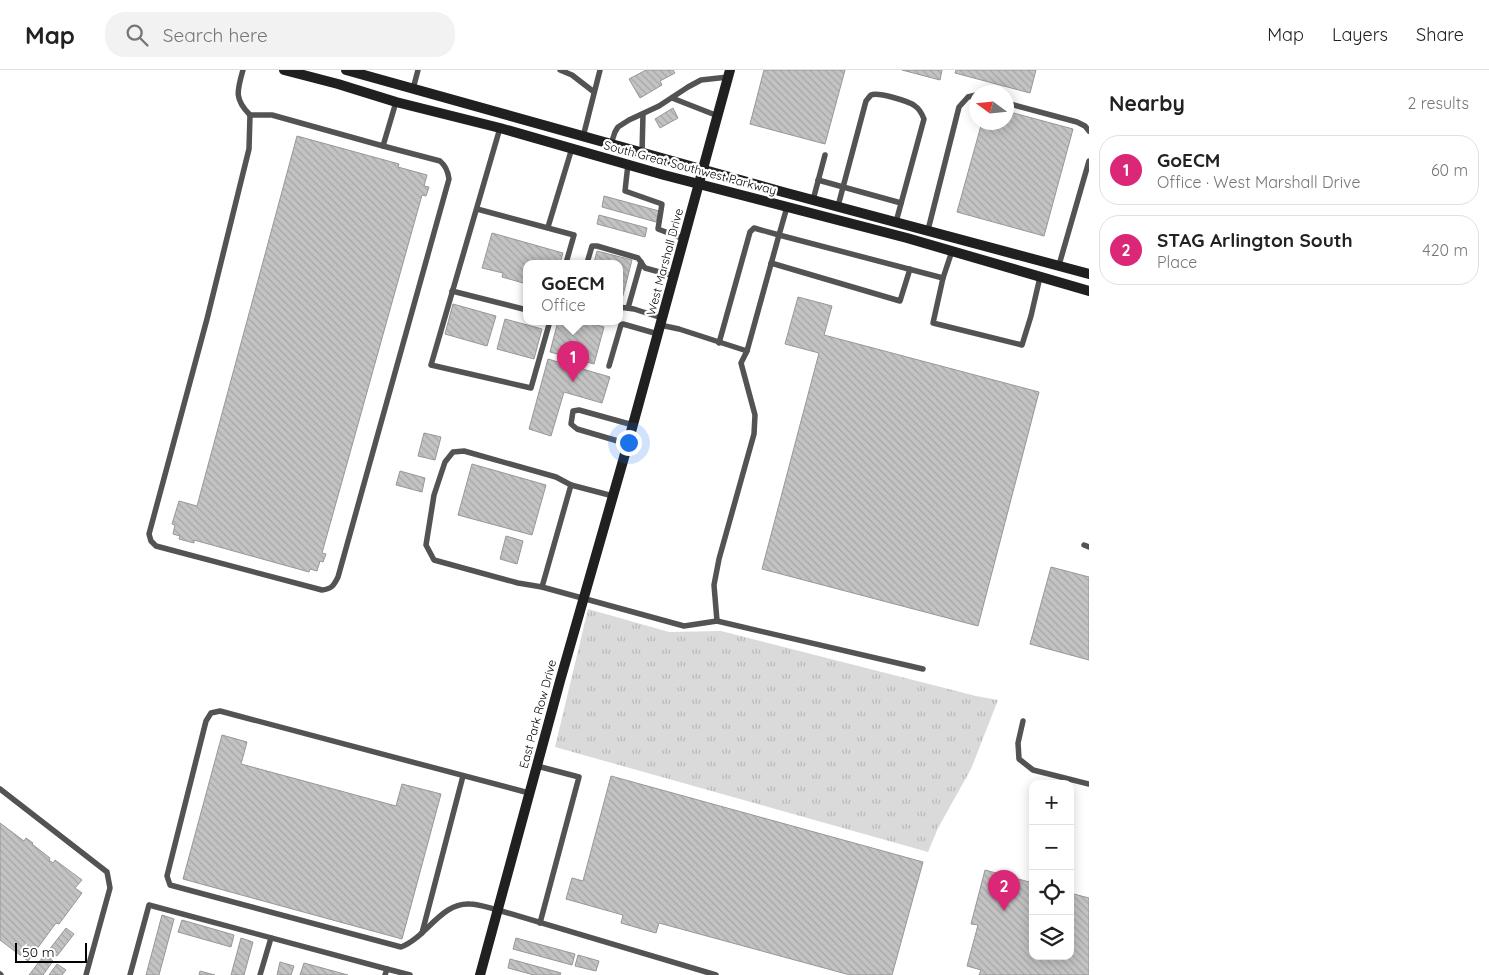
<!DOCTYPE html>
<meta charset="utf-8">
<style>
body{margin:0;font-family:Quicksand,sans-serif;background:#f2f2f2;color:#222}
.controls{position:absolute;right:15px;bottom:15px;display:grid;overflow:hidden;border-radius:10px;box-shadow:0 2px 12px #0003}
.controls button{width:45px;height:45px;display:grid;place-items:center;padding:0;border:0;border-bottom:1px solid #e0e0e0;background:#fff;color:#222;font:25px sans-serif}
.compass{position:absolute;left:969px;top:15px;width:45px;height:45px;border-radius:50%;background:#fff;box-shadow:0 2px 12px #0003;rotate:285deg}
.scale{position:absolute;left:15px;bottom:12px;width:72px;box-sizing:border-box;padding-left:5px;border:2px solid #000;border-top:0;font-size:14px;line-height:18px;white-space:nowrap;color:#000;-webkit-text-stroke:4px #fff;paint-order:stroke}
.you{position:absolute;left:628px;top:372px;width:18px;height:18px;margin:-12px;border:4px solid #fff;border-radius:50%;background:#1a73e8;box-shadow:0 0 0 8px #1a73e833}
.badge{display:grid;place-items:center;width:32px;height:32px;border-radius:50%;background:#db2777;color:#fff;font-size:16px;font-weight:700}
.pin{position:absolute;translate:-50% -41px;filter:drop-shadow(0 1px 2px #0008)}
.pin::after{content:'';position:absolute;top:26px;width:18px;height:15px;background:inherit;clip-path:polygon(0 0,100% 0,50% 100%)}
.popup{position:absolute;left:523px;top:190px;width:100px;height:65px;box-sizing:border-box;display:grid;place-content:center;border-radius:10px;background:#fff;filter:drop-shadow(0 1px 4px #0005);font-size:16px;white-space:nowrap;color:#767676}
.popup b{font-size:19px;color:#222}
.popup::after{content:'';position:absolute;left:50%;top:100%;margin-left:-10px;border:10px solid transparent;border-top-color:#fff}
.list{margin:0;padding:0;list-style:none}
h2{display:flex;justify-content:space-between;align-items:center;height:65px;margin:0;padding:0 20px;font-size:21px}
h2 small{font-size:16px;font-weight:400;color:#767676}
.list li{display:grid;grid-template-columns:32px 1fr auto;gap:15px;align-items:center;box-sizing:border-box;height:70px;margin:0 10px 10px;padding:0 10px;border:1px solid #e0e0e0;border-radius:20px}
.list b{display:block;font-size:19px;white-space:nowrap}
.list p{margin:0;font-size:16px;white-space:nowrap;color:#767676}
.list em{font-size:16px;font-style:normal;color:#767676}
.icon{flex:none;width:28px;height:28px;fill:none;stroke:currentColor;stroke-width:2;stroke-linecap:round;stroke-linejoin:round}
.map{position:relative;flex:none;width:1089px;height:905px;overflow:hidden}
header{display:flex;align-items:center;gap:30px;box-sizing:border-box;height:70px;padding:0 25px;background:#fff;border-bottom:1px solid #e0e0e0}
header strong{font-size:24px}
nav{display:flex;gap:28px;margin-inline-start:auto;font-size:18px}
.search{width:350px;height:45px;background:#f2f2f2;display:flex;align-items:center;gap:12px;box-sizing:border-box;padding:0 18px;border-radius:20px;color:#767676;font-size:19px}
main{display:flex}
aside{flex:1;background:#fff}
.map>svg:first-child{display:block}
.grass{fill:url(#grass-tufts)}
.building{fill:url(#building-back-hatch);stroke:#979797}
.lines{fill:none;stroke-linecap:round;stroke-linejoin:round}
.lane{stroke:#535353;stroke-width:5.5}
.secondary{stroke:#202020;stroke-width:10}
.labels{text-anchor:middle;stroke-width:4.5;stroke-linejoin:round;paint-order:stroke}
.street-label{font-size:12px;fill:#000;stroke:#fff}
</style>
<header>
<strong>Map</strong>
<div class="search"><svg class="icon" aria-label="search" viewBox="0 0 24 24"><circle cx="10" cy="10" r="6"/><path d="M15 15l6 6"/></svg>Search here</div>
<nav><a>Map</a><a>Layers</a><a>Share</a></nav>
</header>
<main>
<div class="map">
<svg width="1089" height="905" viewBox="0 0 1089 905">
<defs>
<pattern id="grass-tufts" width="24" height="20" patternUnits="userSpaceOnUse" patternTransform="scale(1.25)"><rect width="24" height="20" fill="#dadada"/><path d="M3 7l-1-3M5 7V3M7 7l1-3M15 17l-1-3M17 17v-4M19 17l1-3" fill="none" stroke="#b9b9b9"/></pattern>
<pattern id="building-back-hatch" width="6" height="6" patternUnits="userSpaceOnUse" patternTransform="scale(1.25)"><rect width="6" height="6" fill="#c3c3c3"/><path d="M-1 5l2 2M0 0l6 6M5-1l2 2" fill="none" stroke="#a6a6a6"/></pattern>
</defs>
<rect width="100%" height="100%" fill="#fff"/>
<path class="grass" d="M 588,539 L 669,562 L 721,561 L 976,626 L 998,630 L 971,699 L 938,758 L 928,782 L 555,677 Z"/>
<g class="building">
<path d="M 646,0 L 673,0 L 675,3 L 660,11 L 662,15 L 640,28 L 629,9 Z"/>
<path d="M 764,0 L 845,0 L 825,74 L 750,54 Z"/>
<path d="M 902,0 L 942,0 L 940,10 Z"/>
<path d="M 956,0 L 1036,0 L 1030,23 L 955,3 Z"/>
<path d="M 673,38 L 678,48 L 660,58 L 655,49 Z"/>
<path d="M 1006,41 L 1073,59 L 1044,166 L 957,142 L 982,52 L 1006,52 Z"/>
<path d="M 297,66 L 399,94 L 398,97 L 427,105 L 424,116 L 429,117 L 426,126 L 422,125 L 322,483 L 326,484 L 323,492 L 320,491 L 317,501 L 310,499 L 309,502 L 194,470 L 194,473 L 179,469 L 180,466 L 173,464 L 175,455 L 172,454 L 179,431 L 197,436 Z"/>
<path d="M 604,126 L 659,141 L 656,152 L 602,137 Z"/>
<path d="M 599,145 L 647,158 L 645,167 L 597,154 Z"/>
<path d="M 492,163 L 563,183 L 560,193 L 527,193 L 527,214 L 502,207 L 503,203 L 482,198 Z"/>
<path d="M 597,181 L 632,190 L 621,233 L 619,232 L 619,193 L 594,193 Z"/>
<path d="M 798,227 L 832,236 L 824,265 L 1039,322 L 978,556 L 762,499 L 819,283 L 785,274 Z"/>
<path d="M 453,234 L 496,246 L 487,276 L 445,264 Z"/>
<path d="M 505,249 L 542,259 L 534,289 L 497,279 Z"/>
<path d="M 558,251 L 581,251 L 604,257 L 594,294 L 550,282 Z"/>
<path d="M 548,289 L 610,307 L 602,333 L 564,322 L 551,366 L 529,359 Z"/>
<path d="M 424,363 L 441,367 L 435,390 L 418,386 Z"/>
<path d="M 472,394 L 546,415 L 532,465 L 458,445 Z"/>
<path d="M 400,401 L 425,408 L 422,422 L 396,415 Z"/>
<path d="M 506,466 L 523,471 L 517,494 L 500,489 Z"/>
<path d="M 1051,497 L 1089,507 L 1089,590 L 1030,574 Z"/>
<path d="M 222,665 L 247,672 L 241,694 L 396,736 L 402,714 L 441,724 L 402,869 L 183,809 Z"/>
<path d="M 611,706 L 923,792 L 892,905 L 850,905 L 659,853 L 656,863 L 621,853 L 623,845 L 566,829 L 572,808 L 583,811 Z"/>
<path d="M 0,753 L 24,771 L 26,768 L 33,773 L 32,774 L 50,788 L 49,790 L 53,793 L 55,790 L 82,810 L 75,818 L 82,823 L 59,854 L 56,853 L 28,891 L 0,870 Z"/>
<path d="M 985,800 L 1033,813 L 1033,886 L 1070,886 L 1070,823 L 1089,828 L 1089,905 L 979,905 L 981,900 L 967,896 L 978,855 L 971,854 Z"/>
<path d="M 162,845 L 174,849 L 159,905 L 146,905 Z"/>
<path d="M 182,850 L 234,865 L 231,877 L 178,862 Z"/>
<path d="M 66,858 L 74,864 L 57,886 L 49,880 Z"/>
<path d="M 241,868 L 253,872 L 244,905 L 231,905 Z"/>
<path d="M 516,868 L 575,884 L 572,895 L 513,879 Z"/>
<path d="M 45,884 L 53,891 L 43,905 L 29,905 Z"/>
<path d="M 578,885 L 599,891 L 596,901 L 575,896 Z"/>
<path d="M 510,889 L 561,903 L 560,905 L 534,905 L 508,898 Z"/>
<path d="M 280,892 L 294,896 L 291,905 L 277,905 Z"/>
<path d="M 304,893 L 348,905 L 300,905 Z"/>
<path d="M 57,894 L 66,900 L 62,905 L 49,905 Z"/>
<path d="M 200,901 L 215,905 L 199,905 Z"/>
</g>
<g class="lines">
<g class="lane">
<path d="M 243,0 C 237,21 234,29 250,45 L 272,45 L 383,76 L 396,32"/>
<path d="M 560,0 L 572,5 L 594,22"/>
<path d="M 413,19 L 418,0"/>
<path d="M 672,28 L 718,46"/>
<path d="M 1006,33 L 1077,52 L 1085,56 L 1089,61"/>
<path d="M 250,45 L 249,79 L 207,249 L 149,464 L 151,471 L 156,476 L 322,520 C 332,519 334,515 338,507 L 449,109 C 448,101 446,96 440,91 L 383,76"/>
<path d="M 500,58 L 431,295 L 531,318 L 550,251"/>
<path d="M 583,67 L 600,0"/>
<path d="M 611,74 L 615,62 L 618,57 L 629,50 L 659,36 L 688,17 L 701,10 L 728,7"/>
<path d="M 642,83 L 643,44"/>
<path d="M 628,94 L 625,121 L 662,134 L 658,159 L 684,169"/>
<path d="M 818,110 L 901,133"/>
<path d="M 813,130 L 825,85"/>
<path d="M 838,136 L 866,31 C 866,31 870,26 871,25 C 878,22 909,31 915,36 C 920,39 922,44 924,49 L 896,152"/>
<path d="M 787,137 L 779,165 L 943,208"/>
<path d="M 477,139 L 574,165 L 566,193"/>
<path d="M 548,157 L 572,78"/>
<path d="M 928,160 L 959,37 L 968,27 L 976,25"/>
<path d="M 952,181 L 943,208 L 933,253 L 1022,275 L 1031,246 L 1040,207"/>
<path d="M 587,193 L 592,176 L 597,176 L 638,188 L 645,198 L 674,206"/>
<path d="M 771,193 L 900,231 L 910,199"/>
<path d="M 1059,195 L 1089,91"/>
<path d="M 452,221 L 527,240"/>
<path d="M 619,237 L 634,239 L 662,248"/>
<path d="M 628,238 L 641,192"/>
<path d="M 660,255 L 679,259 L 747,281"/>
<path d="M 609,296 L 621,255 L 623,254 L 658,264"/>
<path d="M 628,374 L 577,359 L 571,354 L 573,341 L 579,340 L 633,355"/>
<path d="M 613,426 L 571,415 L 542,517 L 684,556 L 717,551 L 714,515 L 719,489 L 754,364 L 755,345 L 741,293 L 747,281 L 779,165 L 754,158 L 750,162 L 719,273"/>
<path d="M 1084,475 L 1089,477"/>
<path d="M 542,517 L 518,513 L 434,490 L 426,475 L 434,425 L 445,392 L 453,382 L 464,381 L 556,407 L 571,415"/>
<path d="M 717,551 L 923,599"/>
<path d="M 1023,651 L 1018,673 L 1019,689 L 1033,700 L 1089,714"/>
<path d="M 537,696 L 579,707 L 540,853"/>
<path d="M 0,719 L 107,802 L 110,818 L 86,905"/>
<path d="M 529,723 L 220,641 L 211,643 L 206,651 L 167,806 L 170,815 L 401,877 C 426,868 441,832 470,834 C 479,834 489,838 498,840 L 716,905"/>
<path d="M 422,863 L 463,706"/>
<path d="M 0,904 L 1,905"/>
<path d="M 130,905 L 149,835 L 387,899"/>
<path d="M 260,905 L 271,868"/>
<path d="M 385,905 L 387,899 L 410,905"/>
</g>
<g class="secondary">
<path d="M 284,0 L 338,14 L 396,32 L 500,58 L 664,105 L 907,168 L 1089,221"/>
<path d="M 346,0 L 783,122 L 1089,204"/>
<path d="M 480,905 L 560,611 L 623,391 L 730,0"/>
</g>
</g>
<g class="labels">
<g class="street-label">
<text transform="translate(690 98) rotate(15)" y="4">South Great Southwest Parkway</text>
<text transform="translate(665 192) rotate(-75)" y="4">West Marshall Drive</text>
<text transform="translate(538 644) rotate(-75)" y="4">East Park Row Drive</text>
</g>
</g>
</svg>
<div class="controls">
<button>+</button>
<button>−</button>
<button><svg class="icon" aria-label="locate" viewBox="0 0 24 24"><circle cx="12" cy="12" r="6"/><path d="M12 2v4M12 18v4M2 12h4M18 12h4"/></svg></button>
<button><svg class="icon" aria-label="layers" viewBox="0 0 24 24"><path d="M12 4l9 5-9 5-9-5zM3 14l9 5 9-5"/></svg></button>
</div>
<svg class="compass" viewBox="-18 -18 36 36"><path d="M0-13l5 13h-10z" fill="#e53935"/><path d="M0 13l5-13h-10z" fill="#767676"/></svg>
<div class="scale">50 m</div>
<div class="you"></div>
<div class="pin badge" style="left:573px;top:312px">1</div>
<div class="popup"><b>GoECM</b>Office</div>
<div class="pin badge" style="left:1004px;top:841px">2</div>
</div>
<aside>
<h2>Nearby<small>2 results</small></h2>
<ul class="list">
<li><span class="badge">1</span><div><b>GoECM</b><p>Office · West Marshall Drive</p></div><em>60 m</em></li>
<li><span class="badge">2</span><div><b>STAG Arlington South</b><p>Place</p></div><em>420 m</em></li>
</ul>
</aside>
</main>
